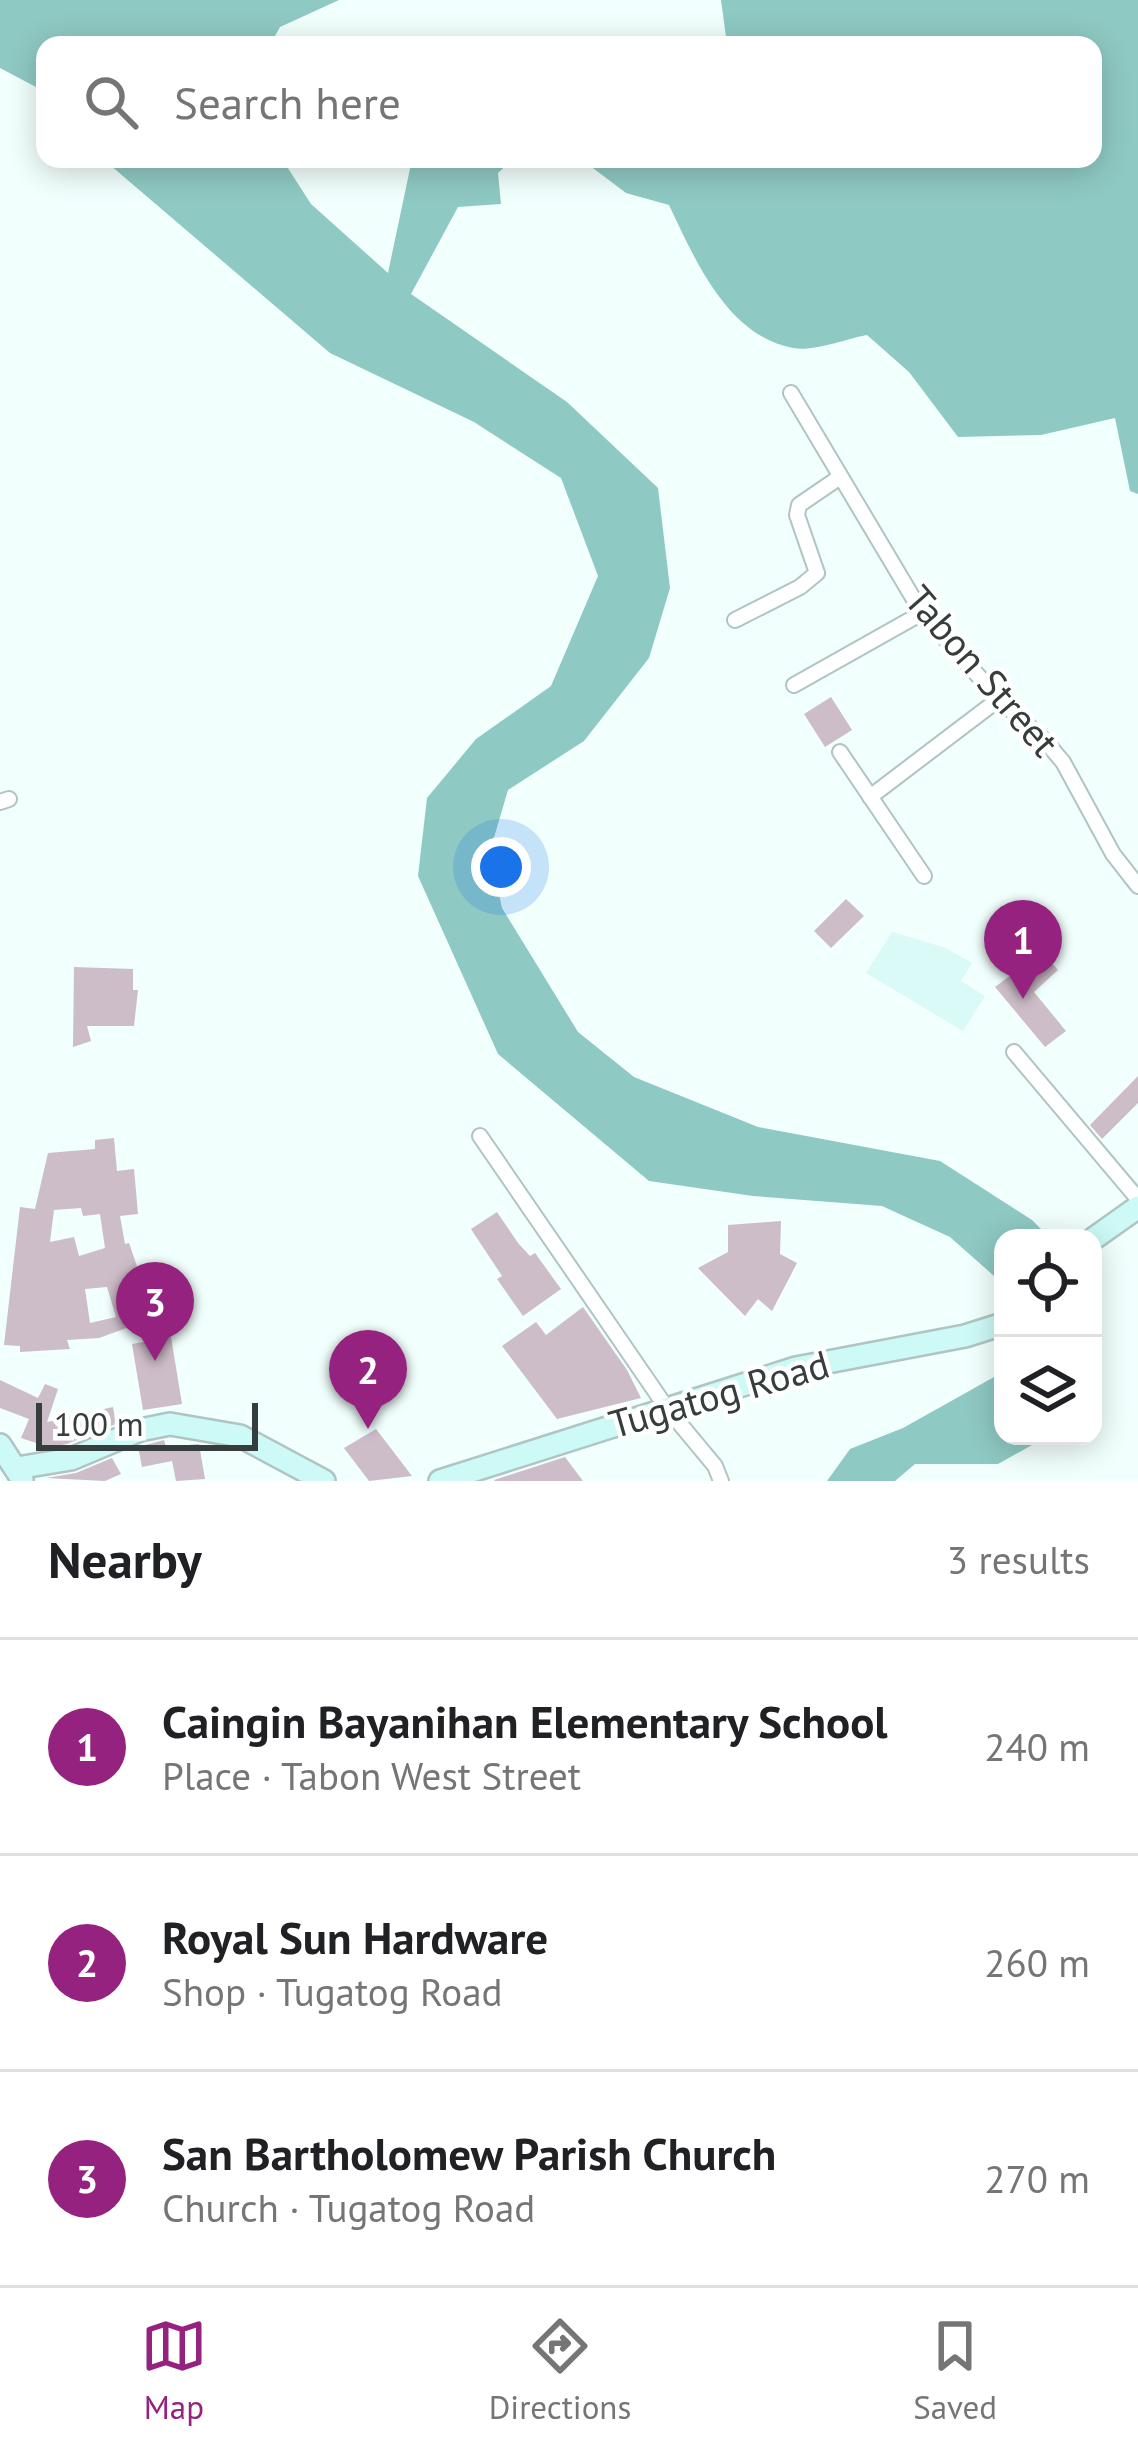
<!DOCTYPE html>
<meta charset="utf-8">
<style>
body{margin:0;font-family:"PT Sans",sans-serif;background:#f6f6f6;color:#202124}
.controls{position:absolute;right:36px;bottom:36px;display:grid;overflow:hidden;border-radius:24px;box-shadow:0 6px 30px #0003}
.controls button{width:108px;height:108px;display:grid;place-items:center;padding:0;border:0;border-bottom:3px solid #e0e0e0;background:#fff;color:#202124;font:60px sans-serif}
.scale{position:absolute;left:36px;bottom:30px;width:222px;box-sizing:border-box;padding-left:12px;border:6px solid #353e3d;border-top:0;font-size:33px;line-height:42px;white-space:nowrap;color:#353e3d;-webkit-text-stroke:9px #fff;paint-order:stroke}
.you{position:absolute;left:501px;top:867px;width:42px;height:42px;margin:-30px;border:9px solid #fff;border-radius:50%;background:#1a73e8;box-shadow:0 0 0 18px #1a73e833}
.badge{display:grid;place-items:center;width:78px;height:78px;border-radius:50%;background:#96227f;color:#fff;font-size:39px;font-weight:700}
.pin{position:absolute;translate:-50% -99px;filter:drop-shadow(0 3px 6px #0008)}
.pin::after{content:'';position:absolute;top:63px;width:42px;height:36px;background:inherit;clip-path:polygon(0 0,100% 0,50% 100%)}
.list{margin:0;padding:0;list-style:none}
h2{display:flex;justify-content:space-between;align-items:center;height:156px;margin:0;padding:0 48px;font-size:51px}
h2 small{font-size:39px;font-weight:400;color:#757577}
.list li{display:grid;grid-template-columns:78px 1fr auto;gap:36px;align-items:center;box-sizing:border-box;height:216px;padding:0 48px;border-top:3px solid #e0e0e0}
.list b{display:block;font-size:45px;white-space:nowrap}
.list p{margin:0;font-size:39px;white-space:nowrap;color:#757577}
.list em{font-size:39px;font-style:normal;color:#757577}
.icon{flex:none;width:66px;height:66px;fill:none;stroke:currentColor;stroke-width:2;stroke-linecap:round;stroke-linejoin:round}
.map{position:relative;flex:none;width:1138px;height:1481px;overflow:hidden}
.search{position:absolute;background:#fff;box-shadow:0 6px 30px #0003;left:36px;right:36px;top:36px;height:132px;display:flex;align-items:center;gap:30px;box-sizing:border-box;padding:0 42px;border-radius:24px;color:#757577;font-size:45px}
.sheet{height:804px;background:#fff}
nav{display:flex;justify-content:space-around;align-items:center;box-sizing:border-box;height:168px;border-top:3px solid #e0e0e0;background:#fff;font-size:33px;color:#757577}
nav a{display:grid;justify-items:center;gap:6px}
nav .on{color:#96227f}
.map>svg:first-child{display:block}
.built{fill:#dafaf7}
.water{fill:#8fc9c3}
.building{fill:#cdbdc8;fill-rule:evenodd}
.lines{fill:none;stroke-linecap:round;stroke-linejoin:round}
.street-casing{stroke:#b0c5c3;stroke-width:18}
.secondary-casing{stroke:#b0c5c3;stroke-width:26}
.street{stroke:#fff;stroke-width:14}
.secondary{stroke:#cdfaf7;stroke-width:21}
.labels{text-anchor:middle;stroke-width:9;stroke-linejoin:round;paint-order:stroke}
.street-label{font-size:39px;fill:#353e3d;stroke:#fff}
</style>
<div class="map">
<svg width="1138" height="1481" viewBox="0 0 1138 1481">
<rect width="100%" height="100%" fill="#f1fffd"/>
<path class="built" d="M 892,932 L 946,948 L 972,963 L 961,981 L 985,996 L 963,1031 L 866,973 Z"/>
<g class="water">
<path d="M 0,0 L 339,0 L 280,27 L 270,45 L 45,45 L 45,108 L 36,87 L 0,68 Z"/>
<path d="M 721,0 L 1138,0 L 1138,494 L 1130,491 L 1115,418 L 1041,435 L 958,437 L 909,372 L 867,335 C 846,339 813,352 793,348 C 726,335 695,259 669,205 L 626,193 L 581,159 L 1093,159 L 1093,45 L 724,45 L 726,37 Z"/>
<path d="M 103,159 L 282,159 L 311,204 L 388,273 L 412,159 L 513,159 L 498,173 L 501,204 L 458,207 L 411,294 L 567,402 L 658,488 L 670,588 L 649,658 L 584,741 L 508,790 L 490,851 L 502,908 L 578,1032 L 634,1077 L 758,1127 L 940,1161 L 1032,1220 L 1050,1238 L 1003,1238 L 1003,1284 L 950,1237 L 882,1206 L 753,1196 L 649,1181 L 498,1054 L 418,876 L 427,798 L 476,739 L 551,686 L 598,576 L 561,478 L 474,422 L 330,353 Z"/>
<path d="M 1003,1372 L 1003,1436 L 1048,1436 L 998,1464 L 915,1464 L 895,1481 L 827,1481 L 850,1449 L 903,1428 Z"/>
</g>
<g class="building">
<path d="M 831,697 L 852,730 L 825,747 L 804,714 Z"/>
<path d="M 846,899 L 864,916 L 831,948 L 814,931 Z"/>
<path d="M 1026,934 L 1058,970 L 1034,992 L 1066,1031 L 1045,1047 L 995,987 L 1027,963 L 1012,946 Z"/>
<path d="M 74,967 L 133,969 L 133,990 L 138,990 L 134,1026 L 87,1026 L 91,1041 L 73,1047 Z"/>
<path d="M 1138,1076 L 1138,1103 L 1102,1139 L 1090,1125 Z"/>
<path d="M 114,1138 L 117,1171 L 134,1169 L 136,1191 L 138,1214 L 120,1216 L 125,1244 L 129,1243 L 139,1272 L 126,1277 L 133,1301 L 142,1298 L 151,1319 L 99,1338 L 67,1340 L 70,1349 L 20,1352 L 20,1346 L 4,1345 L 20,1207 L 35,1209 L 48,1153 L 95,1149 L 95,1140 ZM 81,1208 L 83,1216 L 100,1214 L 105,1248 L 79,1256 L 74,1237 L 50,1242 L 54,1210 ZM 107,1287 L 116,1317 L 90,1323 L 85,1289 Z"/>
<path d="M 497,1212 L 518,1243 L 530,1256 L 535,1253 L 561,1289 L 523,1316 L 497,1279 L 502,1276 L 471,1229 Z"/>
<path d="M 781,1221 L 780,1254 L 797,1263 L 772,1311 L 758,1299 L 745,1316 L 698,1268 L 728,1252 L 728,1225 Z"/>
<path d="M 583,1307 L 627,1370 L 641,1398 L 557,1419 L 502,1346 L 536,1322 L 546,1335 Z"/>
<path d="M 171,1337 L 182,1404 L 143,1410 L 132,1344 Z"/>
<path d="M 0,1380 L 38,1398 L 45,1384 L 58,1389 L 47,1422 L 113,1407 L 116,1424 L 67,1444 L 40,1449 L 42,1445 L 21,1438 L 29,1419 L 0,1408 Z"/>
<path d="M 376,1429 L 412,1476 L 369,1481 L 344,1448 Z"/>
<path d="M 164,1440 L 166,1447 L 199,1444 L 205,1479 L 176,1481 L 172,1461 L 142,1467 L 138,1447 Z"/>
<path d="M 565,1457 L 583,1481 L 495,1481 L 494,1480 Z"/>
<path d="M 112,1458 L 121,1474 L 105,1481 L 46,1478 L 76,1473 Z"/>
</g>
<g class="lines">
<g class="street-casing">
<g id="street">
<path d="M 791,393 L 922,613 L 999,699 L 1046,742 L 1063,762 L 1113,854 L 1138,886"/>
<path d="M 735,620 L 800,587 L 817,573 L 797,515 L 799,505 L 840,477"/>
<path d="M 794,685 L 922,613"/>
<path d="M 840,752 L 924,876"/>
<path d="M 870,797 L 999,699"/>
<path d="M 0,802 L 9,799"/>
<path d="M 1014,1052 L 1138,1199"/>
<path d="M 480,1136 L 666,1407 L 715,1466 L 721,1481"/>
</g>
</g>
<g class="secondary-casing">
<g id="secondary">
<path d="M 1093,1239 L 1138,1207"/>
<path d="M 0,1445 L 22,1479"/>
<path d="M 17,1468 L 71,1459 L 140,1430 L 170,1424 L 240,1436 L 324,1481"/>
<path d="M 440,1481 L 796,1368 L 965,1336 L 1003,1324"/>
</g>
</g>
<use href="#street" class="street"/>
<use href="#secondary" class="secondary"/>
</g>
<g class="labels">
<g class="street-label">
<text transform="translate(982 671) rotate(49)" y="14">Tabon Street</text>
<text transform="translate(719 1394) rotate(-16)" y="14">Tugatog Road</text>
</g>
</g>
</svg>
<div class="controls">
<button><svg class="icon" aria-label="locate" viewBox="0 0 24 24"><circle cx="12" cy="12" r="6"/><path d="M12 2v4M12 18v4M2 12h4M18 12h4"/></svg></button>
<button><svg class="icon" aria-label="layers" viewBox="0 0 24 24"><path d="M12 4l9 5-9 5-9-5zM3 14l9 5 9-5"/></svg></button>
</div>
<div class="scale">100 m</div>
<div class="you"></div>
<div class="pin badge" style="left:1023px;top:999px">1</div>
<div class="pin badge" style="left:368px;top:1429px">2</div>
<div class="pin badge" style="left:155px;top:1361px">3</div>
<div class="search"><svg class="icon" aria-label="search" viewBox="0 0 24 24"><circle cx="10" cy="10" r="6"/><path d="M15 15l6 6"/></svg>Search here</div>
</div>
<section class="sheet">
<h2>Nearby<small>3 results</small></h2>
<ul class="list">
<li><span class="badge">1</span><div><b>Caingin Bayanihan Elementary School</b><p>Place · Tabon West Street</p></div><em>240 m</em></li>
<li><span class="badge">2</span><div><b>Royal Sun Hardware</b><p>Shop · Tugatog Road</p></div><em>260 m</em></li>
<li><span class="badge">3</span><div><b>San Bartholomew Parish Church</b><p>Church · Tugatog Road</p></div><em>270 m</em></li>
</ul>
</section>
<nav>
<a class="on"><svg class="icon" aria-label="map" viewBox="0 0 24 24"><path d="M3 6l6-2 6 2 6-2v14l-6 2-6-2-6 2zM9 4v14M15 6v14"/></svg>Map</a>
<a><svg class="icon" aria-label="directions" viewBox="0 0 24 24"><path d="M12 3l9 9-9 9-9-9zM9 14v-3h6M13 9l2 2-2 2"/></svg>Directions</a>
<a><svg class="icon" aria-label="saved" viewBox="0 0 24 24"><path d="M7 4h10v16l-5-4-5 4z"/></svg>Saved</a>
</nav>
